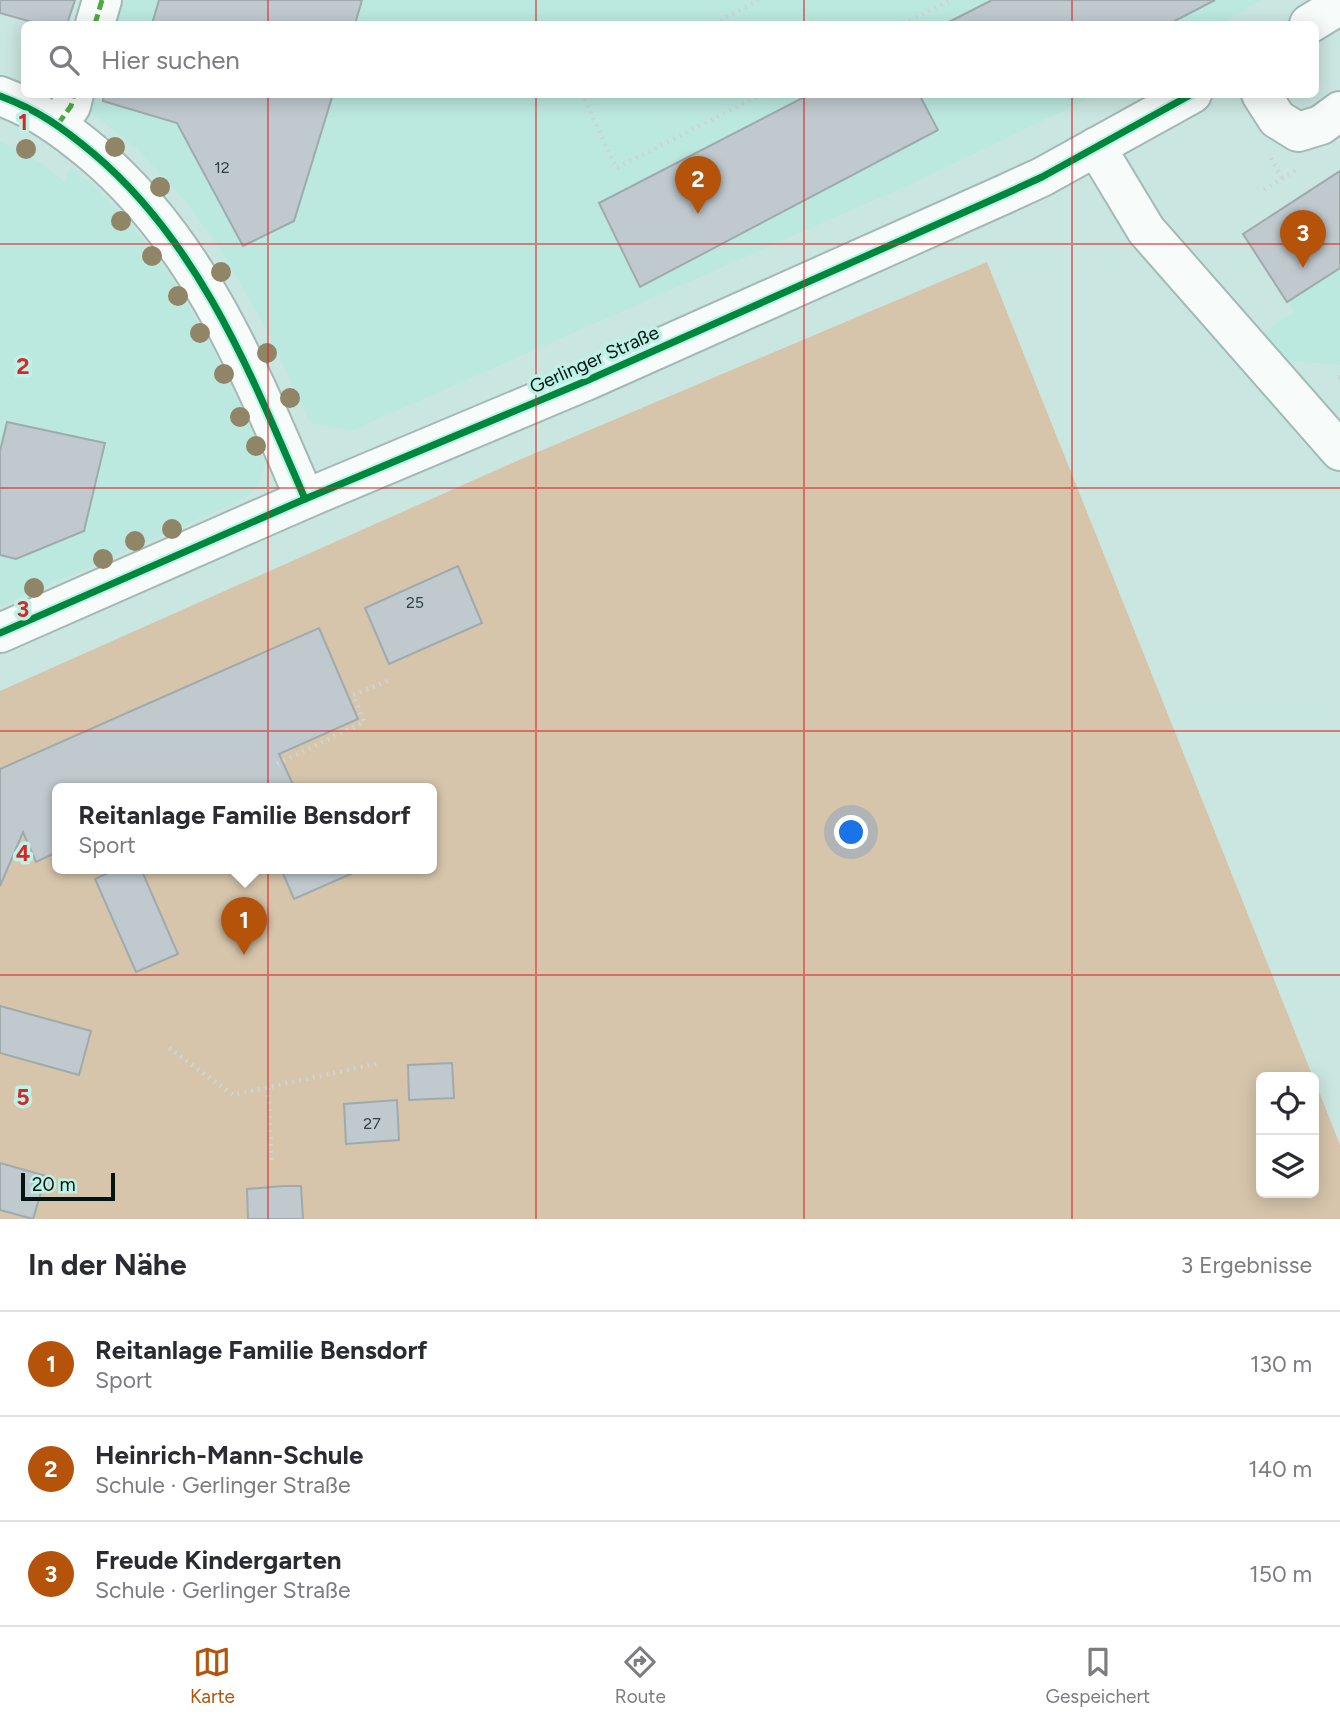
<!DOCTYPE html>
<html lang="de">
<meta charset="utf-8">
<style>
body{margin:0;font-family:Figtree,sans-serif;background:#f2f2f3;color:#2b2b33}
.controls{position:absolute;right:21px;bottom:21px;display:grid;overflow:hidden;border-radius:10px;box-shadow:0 4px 18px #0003}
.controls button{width:63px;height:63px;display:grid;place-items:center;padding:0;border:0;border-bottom:2px solid #e1e1e2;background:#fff;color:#2b2b33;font:35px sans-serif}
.scale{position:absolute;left:21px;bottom:18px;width:94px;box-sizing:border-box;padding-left:7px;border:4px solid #021511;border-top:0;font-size:19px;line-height:24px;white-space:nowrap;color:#021511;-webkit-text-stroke:5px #bef2e6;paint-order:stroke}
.you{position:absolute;left:852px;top:833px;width:24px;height:24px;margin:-18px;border:5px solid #fff;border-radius:50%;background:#1a73e8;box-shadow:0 0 0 10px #1a73e833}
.badge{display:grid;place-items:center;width:46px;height:46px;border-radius:50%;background:#b45309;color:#fff;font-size:23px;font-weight:700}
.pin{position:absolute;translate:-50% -58px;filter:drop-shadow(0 2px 4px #0008)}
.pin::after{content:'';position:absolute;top:37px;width:24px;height:21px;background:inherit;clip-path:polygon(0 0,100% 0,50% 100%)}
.popup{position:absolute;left:52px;top:783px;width:385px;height:91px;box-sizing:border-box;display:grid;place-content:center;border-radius:10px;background:#fff;filter:drop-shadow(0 2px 5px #0005);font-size:23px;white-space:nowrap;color:#7c7c81}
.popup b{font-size:26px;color:#2b2b33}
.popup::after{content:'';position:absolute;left:50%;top:100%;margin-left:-14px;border:14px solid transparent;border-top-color:#fff}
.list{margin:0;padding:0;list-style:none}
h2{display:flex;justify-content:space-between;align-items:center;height:91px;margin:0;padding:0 28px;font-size:30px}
h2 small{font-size:23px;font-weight:400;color:#7c7c81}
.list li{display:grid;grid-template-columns:46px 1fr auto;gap:21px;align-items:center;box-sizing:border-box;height:105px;padding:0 28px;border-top:2px solid #e1e1e2}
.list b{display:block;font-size:26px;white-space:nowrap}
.list p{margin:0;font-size:23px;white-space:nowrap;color:#7c7c81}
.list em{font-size:23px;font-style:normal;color:#7c7c81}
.icon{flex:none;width:38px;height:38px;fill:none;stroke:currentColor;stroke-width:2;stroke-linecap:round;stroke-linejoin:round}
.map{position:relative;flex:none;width:1340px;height:1219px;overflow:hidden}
.search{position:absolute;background:#fff;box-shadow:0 4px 18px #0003;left:21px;right:21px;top:21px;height:77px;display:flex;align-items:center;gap:18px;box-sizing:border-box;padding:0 24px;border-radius:10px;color:#7c7c81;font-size:26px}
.sheet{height:406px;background:#fff}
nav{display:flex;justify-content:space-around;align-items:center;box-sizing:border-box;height:98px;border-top:2px solid #e1e1e2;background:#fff;font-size:19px;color:#7c7c81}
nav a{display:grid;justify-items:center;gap:4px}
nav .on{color:#b45309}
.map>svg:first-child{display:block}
.built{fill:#bbe9df}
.green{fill:#d6c5ab;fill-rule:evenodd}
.building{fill:#bfc9ce;stroke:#9faaad;stroke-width:2}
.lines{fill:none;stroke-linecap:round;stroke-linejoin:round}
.minor-casing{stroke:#a3b9b5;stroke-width:42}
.path{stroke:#cdd5d3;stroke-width:4.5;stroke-dasharray:2 5;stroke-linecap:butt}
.minor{stroke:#f7fbfa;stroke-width:38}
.quiet{stroke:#4fa942;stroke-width:5;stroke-dasharray:10 5;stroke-linecap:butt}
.cycleway-casing{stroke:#bef2e6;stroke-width:11}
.cycleway{stroke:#00873e;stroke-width:7}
.tree{fill:#918567}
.grid{fill:none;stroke:#d62828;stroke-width:2;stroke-opacity:0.55}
.labels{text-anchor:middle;stroke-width:7;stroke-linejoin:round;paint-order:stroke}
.number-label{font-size:16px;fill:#314240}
.street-label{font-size:19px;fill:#021511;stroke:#bef2e6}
.grid-label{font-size:23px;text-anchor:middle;font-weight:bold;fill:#d62828;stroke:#bef2e6;stroke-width:7;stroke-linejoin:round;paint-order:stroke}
</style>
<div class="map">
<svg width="1340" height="1219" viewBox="0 0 1340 1219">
<rect width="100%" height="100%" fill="#cae6e0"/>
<g class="built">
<path d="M 121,0 L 1261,0 L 1220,24 L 113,24 Z"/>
<path d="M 92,94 L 1096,95 L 922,179 L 353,430 L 310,423 L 265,326 L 217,244 L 182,197 L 135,147 L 88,110 Z"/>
<path d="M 0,141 L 41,163 L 65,182 L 70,167 L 93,184 L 131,225 L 168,273 L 208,339 L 238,401 L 261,454 L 264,466 L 259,485 L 246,498 L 0,606 Z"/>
<path d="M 1340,171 L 1340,365 L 1276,360 L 1258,336 L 1294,311 L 1243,234 Z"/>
</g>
<path class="green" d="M 987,262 L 1313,1077 L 1261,1077 L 1261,1193 L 1314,1193 L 1314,1079 L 1340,1145 L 1340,1219 L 0,1219 L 0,691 L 519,460 ZM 57,789 L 431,789 L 431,869 L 57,869 Z"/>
<g class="building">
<path d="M 0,0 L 75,0 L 67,24 L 39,24 L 0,13 Z"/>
<path d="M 159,0 L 362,0 L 355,24 L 152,24 Z"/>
<path d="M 992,0 L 1215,0 L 1169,24 L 945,24 Z"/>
<path d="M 104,94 L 333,94 L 294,221 L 243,246 L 177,123 L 103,101 Z"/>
<path d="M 810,94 L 919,94 L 938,130 L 640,287 L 599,203 Z"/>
<path d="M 1340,171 L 1340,268 L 1287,302 L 1243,234 Z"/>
<path d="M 7,422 L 105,443 L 84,531 L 16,559 L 0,555 L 0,451 Z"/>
<path d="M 458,566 L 482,623 L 389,664 L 365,608 Z"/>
<path d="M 319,628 L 358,719 L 279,754 L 295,789 L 57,789 L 57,852 L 36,862 L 23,832 L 0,886 L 0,769 Z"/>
<path d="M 116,869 L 141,869 L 178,954 L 136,972 L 95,879 Z"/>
<path d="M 281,869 L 362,869 L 294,899 Z"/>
<path d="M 0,1006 L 91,1031 L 79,1075 L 0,1053 Z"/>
<path d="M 452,1063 L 454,1098 L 409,1100 L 408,1065 Z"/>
<path d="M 397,1100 L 399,1140 L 346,1144 L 344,1104 Z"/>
<path d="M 0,1163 L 46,1176 L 33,1219 L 0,1210 Z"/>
<path d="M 283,1186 L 301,1186 L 303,1219 L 248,1219 L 247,1189 Z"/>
</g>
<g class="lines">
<g class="minor-casing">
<g id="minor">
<path d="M 95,24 L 102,0"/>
<path d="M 1309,24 L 1340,5"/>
<path d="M 1261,94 L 1277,119 L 1298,132 L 1321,125 L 1340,111"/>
<path d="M 0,96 C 38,110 63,128 94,154 C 200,244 251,374 305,499"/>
<path d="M 58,124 L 71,106 L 74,94"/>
<path d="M 1096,147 L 1146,230 L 1340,451"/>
<path d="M 0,633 L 305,499 L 586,381 L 1005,194 L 1042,177 L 1192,94"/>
</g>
</g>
<g class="path">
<path d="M 714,24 L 759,0"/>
<path d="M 903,24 L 951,0"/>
<path d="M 586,94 L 583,96 L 616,168 L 763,94"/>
<path d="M 1271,158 L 1282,178"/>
<path d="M 1264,190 L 1299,168"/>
<path d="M 1338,377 L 1340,377"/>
<path d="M 277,764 L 364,722 L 353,695 L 390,680"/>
<path d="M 169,1048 L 233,1095 L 379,1063"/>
<path d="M 268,1088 L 272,1162"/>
</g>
<use href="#minor" class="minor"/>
<g class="quiet">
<path d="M 95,24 L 102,0"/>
<path d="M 58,124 L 71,106 L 74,94"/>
</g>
<g class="cycleway-casing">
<g id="cycleway">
<path d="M 0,96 C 38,110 63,128 94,154 C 200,244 251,374 305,499"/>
<path d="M 0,633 L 305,499 L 586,381 L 1005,194 L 1042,177 L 1192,94"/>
</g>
</g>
<use href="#cycleway" class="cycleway"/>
</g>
<g class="tree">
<circle cx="115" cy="147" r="10"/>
<circle cx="26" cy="149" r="10"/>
<circle cx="160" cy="187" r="10"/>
<circle cx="121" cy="221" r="10"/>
<circle cx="152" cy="256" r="10"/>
<circle cx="221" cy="272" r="10"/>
<circle cx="178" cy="296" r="10"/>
<circle cx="200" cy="333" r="10"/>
<circle cx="267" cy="353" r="10"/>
<circle cx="224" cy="374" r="10"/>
<circle cx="290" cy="398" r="10"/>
<circle cx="240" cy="417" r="10"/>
<circle cx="256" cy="446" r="10"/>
<circle cx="172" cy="529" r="10"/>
<circle cx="135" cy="541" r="10"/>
<circle cx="103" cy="559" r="10"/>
<circle cx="34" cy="588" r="10"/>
</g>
<path class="grid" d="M 268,0 L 268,24M 536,0 L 536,24M 804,0 L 804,24M 1072,0 L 1072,24M 268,94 L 268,1219M 536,94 L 536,1219M 804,94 L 804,1219M 1072,94 L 1072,1219M 0,244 L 1340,244M 0,488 L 1340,488M 0,731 L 1340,731M 0,975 L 1340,975"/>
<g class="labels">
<g class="number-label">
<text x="222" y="173">12</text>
<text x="415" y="608">25</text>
<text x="372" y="1129">27</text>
</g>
<g class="street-label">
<text transform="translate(594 359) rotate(-24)" y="7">Gerlinger Straße</text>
</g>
</g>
<g class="grid-label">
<text x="23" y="130">1</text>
<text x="23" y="374">2</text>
<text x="23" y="617">3</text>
<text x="23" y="861">4</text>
<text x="23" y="1105">5</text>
</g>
</svg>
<div class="controls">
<button><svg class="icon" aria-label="locate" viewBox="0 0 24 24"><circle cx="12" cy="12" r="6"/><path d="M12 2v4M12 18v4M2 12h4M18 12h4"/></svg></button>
<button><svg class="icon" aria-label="layers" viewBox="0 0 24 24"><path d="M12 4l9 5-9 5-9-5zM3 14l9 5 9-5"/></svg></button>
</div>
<div class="scale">20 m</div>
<div class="you"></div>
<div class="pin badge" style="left:244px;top:955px">1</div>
<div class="popup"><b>Reitanlage Familie Bensdorf</b>Sport</div>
<div class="pin badge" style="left:698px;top:214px">2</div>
<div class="pin badge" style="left:1303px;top:268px">3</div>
<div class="search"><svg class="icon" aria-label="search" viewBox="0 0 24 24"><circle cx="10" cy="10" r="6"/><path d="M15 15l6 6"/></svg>Hier suchen</div>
</div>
<section class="sheet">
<h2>In der Nähe<small>3 Ergebnisse</small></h2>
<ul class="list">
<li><span class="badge">1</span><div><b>Reitanlage Familie Bensdorf</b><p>Sport</p></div><em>130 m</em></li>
<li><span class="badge">2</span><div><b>Heinrich-Mann-Schule</b><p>Schule · Gerlinger Straße</p></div><em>140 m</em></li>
<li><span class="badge">3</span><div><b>Freude Kindergarten</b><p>Schule · Gerlinger Straße</p></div><em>150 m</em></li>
</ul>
</section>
<nav>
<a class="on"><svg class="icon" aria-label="map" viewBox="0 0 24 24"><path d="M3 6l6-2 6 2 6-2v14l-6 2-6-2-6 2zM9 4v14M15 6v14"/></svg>Karte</a>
<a><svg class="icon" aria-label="directions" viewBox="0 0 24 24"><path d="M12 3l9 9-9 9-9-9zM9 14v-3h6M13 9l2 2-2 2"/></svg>Route</a>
<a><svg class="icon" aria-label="saved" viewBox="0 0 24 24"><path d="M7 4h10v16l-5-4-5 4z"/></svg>Gespeichert</a>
</nav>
